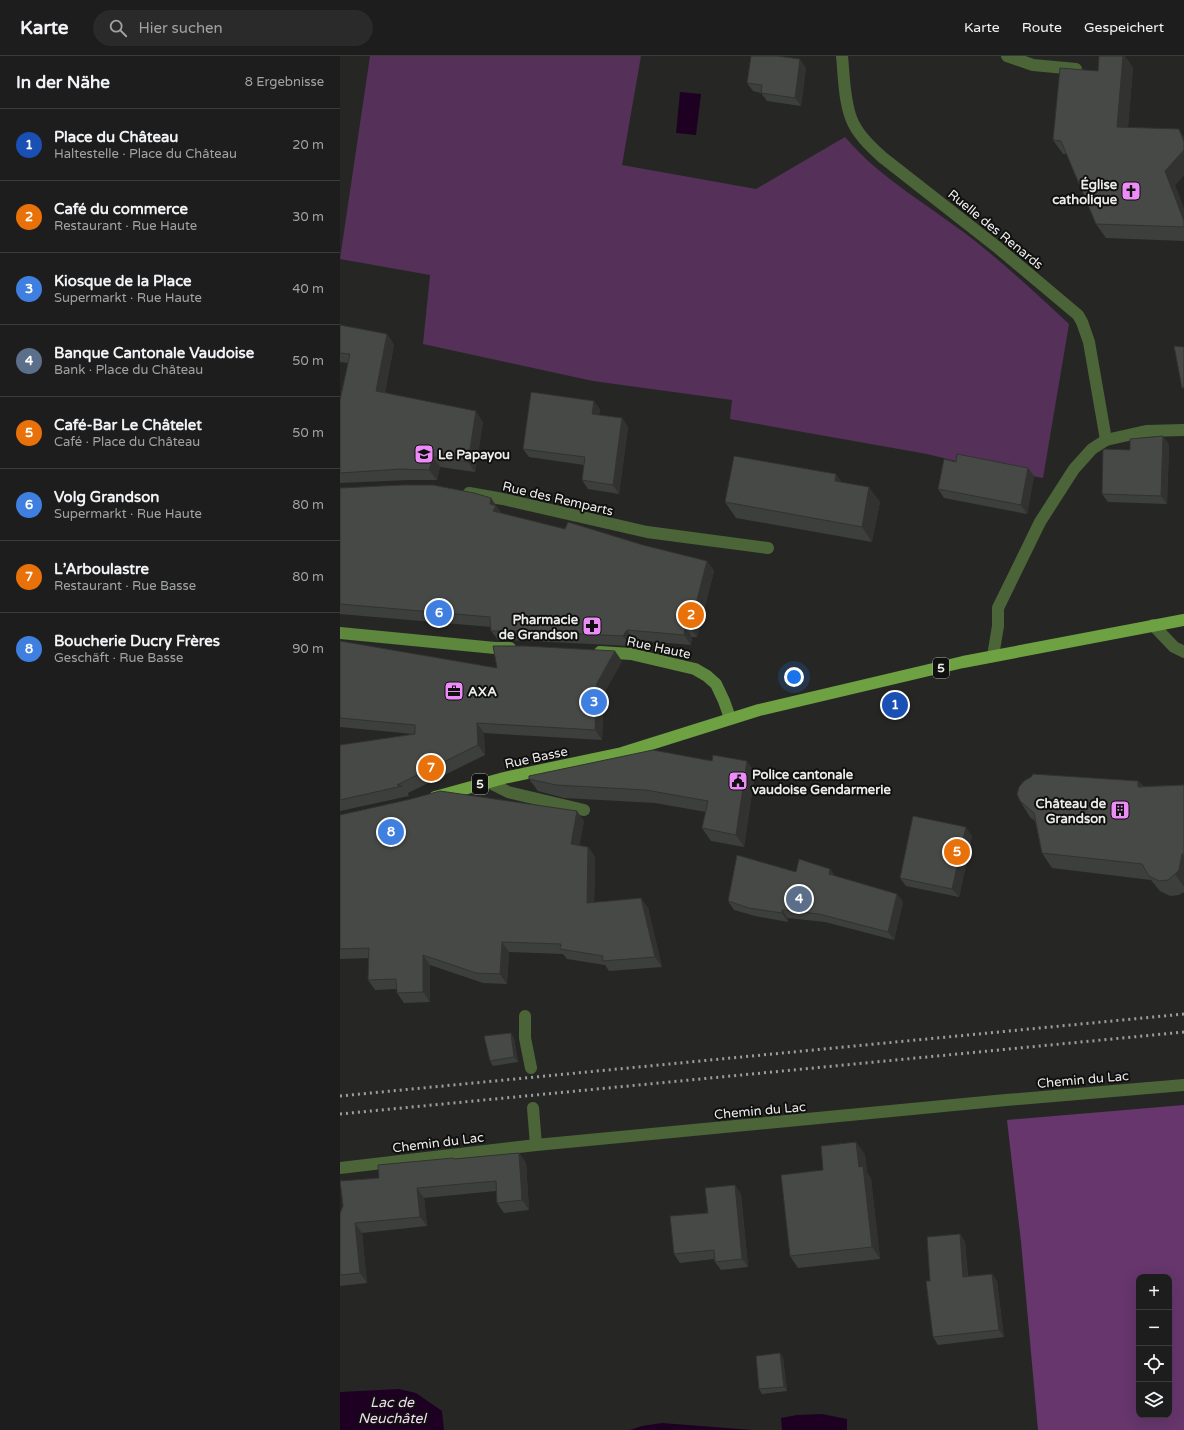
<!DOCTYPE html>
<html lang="de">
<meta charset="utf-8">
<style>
body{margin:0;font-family:"Varela Round",sans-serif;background:#292a29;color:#f1f3f6}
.controls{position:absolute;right:12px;bottom:12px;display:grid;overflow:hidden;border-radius:8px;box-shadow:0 4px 16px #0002}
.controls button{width:36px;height:36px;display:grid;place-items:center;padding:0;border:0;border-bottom:1px solid #3a3b3b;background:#1c1d1c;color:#f1f3f6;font:20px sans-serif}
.you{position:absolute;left:454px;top:621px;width:14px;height:14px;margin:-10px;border:3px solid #fff;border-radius:50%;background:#1a73e8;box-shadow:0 0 0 6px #1a73e833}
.badge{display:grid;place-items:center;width:26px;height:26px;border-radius:50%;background:#ed8cf9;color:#fff;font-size:13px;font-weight:700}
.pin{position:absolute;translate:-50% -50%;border:2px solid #fff;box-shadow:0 1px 4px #0006}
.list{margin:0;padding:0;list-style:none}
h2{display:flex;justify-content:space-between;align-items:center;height:52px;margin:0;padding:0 16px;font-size:17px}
h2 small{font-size:13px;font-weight:400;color:#a0a2a3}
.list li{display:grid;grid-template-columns:26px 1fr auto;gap:12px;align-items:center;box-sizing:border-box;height:72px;padding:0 16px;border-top:1px solid #3a3b3b}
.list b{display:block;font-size:15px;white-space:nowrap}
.list p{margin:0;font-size:13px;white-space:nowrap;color:#a0a2a3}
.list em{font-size:13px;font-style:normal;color:#a0a2a3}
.icon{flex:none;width:22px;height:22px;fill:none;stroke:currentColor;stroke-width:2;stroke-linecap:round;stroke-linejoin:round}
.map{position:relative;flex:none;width:844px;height:1374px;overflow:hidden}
header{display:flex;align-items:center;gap:24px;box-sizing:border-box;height:56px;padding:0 20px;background:#1c1d1c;border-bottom:1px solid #3a3b3b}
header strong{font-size:19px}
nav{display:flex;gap:22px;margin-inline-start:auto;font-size:14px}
.search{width:280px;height:36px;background:#292a29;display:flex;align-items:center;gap:10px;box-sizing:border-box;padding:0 14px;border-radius:22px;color:#a0a2a3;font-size:15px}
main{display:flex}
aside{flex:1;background:#1c1d1c}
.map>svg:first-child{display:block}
.green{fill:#553059}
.forest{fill:#66366c;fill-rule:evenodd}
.water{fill:#1e0022}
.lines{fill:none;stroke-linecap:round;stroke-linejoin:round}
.lane{stroke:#4b6538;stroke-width:12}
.street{stroke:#4b6538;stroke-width:12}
.secondary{stroke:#5e873e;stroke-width:12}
.primary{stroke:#6da141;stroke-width:12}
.rail{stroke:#9c9d9c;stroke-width:3;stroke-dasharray:2 4;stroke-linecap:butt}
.wall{fill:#3d3f3c}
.shaded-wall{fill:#323331}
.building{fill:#474946;stroke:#323331}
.labels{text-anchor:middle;stroke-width:4;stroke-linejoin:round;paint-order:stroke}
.shield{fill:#10100f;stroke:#aaabaa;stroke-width:1}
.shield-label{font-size:12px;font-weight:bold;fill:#ecedec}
.poi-label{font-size:13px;font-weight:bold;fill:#ecedec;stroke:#10100f;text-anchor:end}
.street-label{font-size:13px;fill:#ecedec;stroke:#10100f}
.water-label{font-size:14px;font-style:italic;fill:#f5d7f7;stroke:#10100f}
</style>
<header>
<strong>Karte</strong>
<div class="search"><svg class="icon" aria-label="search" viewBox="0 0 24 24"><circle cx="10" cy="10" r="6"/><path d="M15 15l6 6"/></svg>Hier suchen</div>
<nav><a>Karte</a><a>Route</a><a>Gespeichert</a></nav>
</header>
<main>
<aside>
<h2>In der Nähe<small>8 Ergebnisse</small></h2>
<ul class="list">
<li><span class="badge" style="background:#1a4fb4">1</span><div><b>Place du Château</b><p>Haltestelle · Place du Château</p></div><em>20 m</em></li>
<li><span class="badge" style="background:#e8710a">2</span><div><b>Café du commerce</b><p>Restaurant · Rue Haute</p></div><em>30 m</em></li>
<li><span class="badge" style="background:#3f7fe0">3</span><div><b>Kiosque de la Place</b><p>Supermarkt · Rue Haute</p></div><em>40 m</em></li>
<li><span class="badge" style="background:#5c6f8a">4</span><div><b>Banque Cantonale Vaudoise</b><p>Bank · Place du Château</p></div><em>50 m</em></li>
<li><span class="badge" style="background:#e8710a">5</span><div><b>Café-Bar Le Châtelet</b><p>Café · Place du Château</p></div><em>50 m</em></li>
<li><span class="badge" style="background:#3f7fe0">6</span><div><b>Volg Grandson</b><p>Supermarkt · Rue Haute</p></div><em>80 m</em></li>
<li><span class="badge" style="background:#e8710a">7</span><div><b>L’Arboulastre</b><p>Restaurant · Rue Basse</p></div><em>80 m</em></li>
<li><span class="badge" style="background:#3f7fe0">8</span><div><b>Boucherie Ducry Frères</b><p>Geschäft · Rue Basse</p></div><em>90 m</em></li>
</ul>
</aside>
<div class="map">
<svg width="844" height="1374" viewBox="0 0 844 1374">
<rect width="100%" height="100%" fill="#262725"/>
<path class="green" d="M 30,0 L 301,0 L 282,109 L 416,133 L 505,81 C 542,125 596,153 640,189 C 671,214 700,241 729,268 L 703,422 L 624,407 L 587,398 L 390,363 L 392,344 L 253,325 L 83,288 L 90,219 L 0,203 Z"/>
<path class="forest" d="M 844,1049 L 844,1374 L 698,1374 L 681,1186 L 667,1064 ZM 799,1221 L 829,1221 L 829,1359 L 799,1359 Z"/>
<g class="water">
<path d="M 340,36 L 361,38 L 356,79 L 336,77 Z"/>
<path d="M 59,1333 L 76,1337 L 102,1355 L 104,1374 L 0,1374 L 0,1336 Z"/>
<path d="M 482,1358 L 507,1363 L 507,1374 L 442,1374 L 441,1362 L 457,1359 Z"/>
<path d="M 322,1367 L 413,1374 L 290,1374 L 302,1370 Z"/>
</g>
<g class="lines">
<g class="lane">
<path d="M 667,0 L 693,9 L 736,13"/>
<path d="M 129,437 L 163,443 L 307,476 L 428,492"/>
<path d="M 148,726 L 168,736 L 244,754"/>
<path d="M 185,960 L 185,982 L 191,1012"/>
<path d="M 193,1052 L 196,1089"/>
</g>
<g class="street">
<path d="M 502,0 C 504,20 504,43 511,62 C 517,78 530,90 542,101 L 657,191 L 738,259 L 742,266 L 749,286 L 766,384"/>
<path d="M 813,569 L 834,591 L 844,596"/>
<path d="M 653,600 L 658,570 L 658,552 L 700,466 L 734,413 L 752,393 L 766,384 L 806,375 L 844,374"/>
<path d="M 0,1112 L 196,1089 L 666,1044 L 844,1029"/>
</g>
<g class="secondary">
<path d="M 0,577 L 155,592 L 170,592"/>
<path d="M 260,596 L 291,598 L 355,613 L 367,620 L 376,628 L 384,645 L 390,662"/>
</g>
<path class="primary" d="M 95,741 L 164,722 L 282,697 L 419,654 L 623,606 L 844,564"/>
<g class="rail">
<path d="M 0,1040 L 844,958"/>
<path d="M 0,1058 L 844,976"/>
</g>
</g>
<g class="wall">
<path d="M 793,11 L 788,71 L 844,81 L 844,119 L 835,129 L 844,153 L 844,185 L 766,182 L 756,168 L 727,98 L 723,98 L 713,84 L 758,15 Z"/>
<path d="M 466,12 L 461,50 L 427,45 L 421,37 L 413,35 L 407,27 Z"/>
<path d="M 0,269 L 47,278 L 54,289 L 45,336 L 143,366 L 135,416 L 100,411 L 97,424 L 69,424 L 0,427 L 0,344 L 8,307 L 0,306 Z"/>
<path d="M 260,353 L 259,359 L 282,362 L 288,371 L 279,438 L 248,433 L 242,424 L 244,409 L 189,401 L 183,393 Z"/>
<path d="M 829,388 L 827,448 L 768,446 L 762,438 L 790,394 Z"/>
<path d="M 616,406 L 688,412 L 694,420 L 687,458 L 604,442 L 598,433 Z"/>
<path d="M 496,418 L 501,426 L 540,446 L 532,486 L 396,462 L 385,446 Z"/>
<path d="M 0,432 L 151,442 L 161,457 L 225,473 L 303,489 L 367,505 L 374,515 L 357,581 L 352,581 L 351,589 L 294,584 L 290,590 L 192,585 L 158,584 L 151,575 L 151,571 L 0,558 Z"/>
<path d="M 0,585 L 157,612 L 282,605 L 264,637 L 262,684 L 144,677 L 145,699 L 68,737 L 69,740 L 0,755 L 0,689 L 73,678 L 0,671 Z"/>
<path d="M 415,717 L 404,791 L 371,785 L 362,772 L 366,756 L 315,747 L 224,742 L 198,735 L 189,723 Z"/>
<path d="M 691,721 L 798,725 L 803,730 L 844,729 L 844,836 L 839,839 L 830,840 L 820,835 L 811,824 L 712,812 L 702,797 L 695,765 L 690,761 L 680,745 Z"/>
<path d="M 0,759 L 244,765 L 239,790 L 248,791 L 255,801 L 254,847 L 301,842 L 308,852 L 322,911 L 269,915 L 265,909 L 227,903 L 223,898 L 169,896 L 167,928 L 143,927 L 90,909 L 90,946 L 64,947 L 57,937 L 57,933 L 35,934 L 28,924 L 29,902 L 0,903 Z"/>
<path d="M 632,780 L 619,841 L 566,830 L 560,822 Z"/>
<path d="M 490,813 L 495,820 L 557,838 L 563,846 L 554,884 L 485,866 L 448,862 L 448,866 L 415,860 L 394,854 L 388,845 L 456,816 Z"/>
<path d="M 174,982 L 178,1006 L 153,1010 L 150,1005 Z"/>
<path d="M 516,1086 L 525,1099 L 527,1116 L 531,1123 L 540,1203 L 458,1212 L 450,1200 L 483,1114 Z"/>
<path d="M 179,1097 L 186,1107 L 189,1154 L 164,1157 L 157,1147 L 156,1135 L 84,1142 L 87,1170 L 22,1177 L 27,1227 L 0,1230 L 0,1157 L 39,1122 L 114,1103 Z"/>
<path d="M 401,1138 L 408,1211 L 381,1214 L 375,1206 L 374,1203 L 340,1207 L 334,1198 L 368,1157 Z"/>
<path d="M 620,1178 L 625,1186 L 628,1220 L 652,1218 L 657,1225 L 664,1281 L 598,1289 L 593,1281 L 590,1225 Z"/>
<path d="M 443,1302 L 447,1335 L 422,1338 L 419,1333 Z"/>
</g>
<g class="shaded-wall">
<path d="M 783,0 L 785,0 L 793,11 L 787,84 L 777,71 Z"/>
<path d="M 460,3 L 466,12 L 461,50 L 455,42 Z"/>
<path d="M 839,73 L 844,81 L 844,86 Z"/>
<path d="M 844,94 L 844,119 L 835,129 L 844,153 L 844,165 L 825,115 Z"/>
<path d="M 47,278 L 54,289 L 43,345 L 36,335 Z"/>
<path d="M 254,345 L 260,353 L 258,366 L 252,358 Z"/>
<path d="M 136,355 L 143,366 L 135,416 L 128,406 Z"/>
<path d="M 282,362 L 288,371 L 279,438 L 273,429 Z"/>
<path d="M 823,380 L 829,388 L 827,448 L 821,440 Z"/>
<path d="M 93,401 L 100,411 L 97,424 L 89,414 Z"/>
<path d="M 688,412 L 694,420 L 687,458 L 681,449 Z"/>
<path d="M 496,418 L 507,434 L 495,425 Z"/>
<path d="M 529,431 L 540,446 L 532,486 L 522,471 Z"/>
<path d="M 151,442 L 163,460 L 153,455 L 150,448 Z"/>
<path d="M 367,505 L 374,515 L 357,581 L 350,571 Z"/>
<path d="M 345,571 L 352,581 L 351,589 L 344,579 Z"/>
<path d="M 287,574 L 294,584 L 290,590 L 283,580 Z"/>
<path d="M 275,595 L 282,605 L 264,637 L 262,684 L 255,674 L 257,627 Z"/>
<path d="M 137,667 L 144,677 L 145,699 L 138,689 Z"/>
<path d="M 407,705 L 415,717 L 404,791 L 396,779 Z"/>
<path d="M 798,725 L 809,740 L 798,731 Z"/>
<path d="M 237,755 L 244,765 L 238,798 L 231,788 Z"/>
<path d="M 626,771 L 632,780 L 619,841 L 612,833 Z"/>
<path d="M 248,791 L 255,801 L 254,857 L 247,847 Z"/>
<path d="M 842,798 L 844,801 L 844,831 L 835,818 Z"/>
<path d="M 490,813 L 496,821 L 489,818 Z"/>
<path d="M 557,838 L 563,846 L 554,884 L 548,876 Z"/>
<path d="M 301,842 L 308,852 L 322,911 L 315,901 Z"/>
<path d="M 442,854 L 448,862 L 448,866 L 442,857 Z"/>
<path d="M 162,886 L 169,896 L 167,928 L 160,918 Z"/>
<path d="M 83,899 L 90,909 L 90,946 L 83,936 Z"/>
<path d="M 171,977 L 174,982 L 178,1006 L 174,1001 Z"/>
<path d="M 516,1086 L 525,1099 L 527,1116 L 531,1123 L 540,1203 L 532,1191 L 519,1111 Z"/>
<path d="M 179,1097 L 186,1107 L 189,1154 L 182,1144 Z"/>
<path d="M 395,1129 L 401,1138 L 408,1211 L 402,1203 Z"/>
<path d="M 77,1132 L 84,1142 L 87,1170 L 80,1161 Z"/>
<path d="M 15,1167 L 22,1177 L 27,1227 L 20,1217 Z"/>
<path d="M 620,1178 L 625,1186 L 628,1229 L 623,1221 Z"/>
<path d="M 652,1218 L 657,1225 L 664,1281 L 659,1274 Z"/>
<path d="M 440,1297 L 443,1302 L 447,1335 L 444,1331 Z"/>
</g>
<g class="building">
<path d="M 411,0 L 437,0 L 460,3 L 455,42 L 421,37 L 422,29 L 407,27 Z"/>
<path d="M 759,0 L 783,0 L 777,71 L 839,73 L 844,86 L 844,94 L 825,115 L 844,165 L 844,171 L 756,168 L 721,85 L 713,84 L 720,12 L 758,15 Z"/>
<path d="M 0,269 L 47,278 L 36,335 L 136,355 L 128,406 L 93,401 L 89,414 L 61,413 L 0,417 L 0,344 L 10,298 L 0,297 Z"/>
<path d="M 834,290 L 844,291 L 844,332 L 842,332 Z"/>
<path d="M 191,336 L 254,345 L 252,358 L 282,362 L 273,429 L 242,424 L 245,401 L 183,393 Z"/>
<path d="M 823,380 L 821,440 L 762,438 L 763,393 L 790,394 L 790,383 Z"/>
<path d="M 617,398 L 688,412 L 681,449 L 598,433 L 604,403 L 616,406 Z"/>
<path d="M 394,400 L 496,418 L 495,425 L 529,431 L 522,471 L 385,446 Z"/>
<path d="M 62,429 L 93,429 L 134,437 L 151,442 L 150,448 L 156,450 L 153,455 L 225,473 L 228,466 L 303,489 L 367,505 L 350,571 L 345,571 L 344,579 L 287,574 L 283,580 L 185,575 L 151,575 L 150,561 L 0,548 L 0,432 Z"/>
<path d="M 0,585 L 157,612 L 153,590 L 185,590 L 275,595 L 257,627 L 255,674 L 137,667 L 138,689 L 57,729 L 62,730 L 0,744 L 0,689 L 75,678 L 75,669 L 0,662 Z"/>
<path d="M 313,694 L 372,705 L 373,699 L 407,705 L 396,779 L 362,772 L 368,745 L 306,734 L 216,729 L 189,723 L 189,720 Z"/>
<path d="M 693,718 L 798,725 L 798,731 L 844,729 L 844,798 L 842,798 L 839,814 L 835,818 L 828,824 L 819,825 L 809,820 L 802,808 L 702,797 L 694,757 L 680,745 L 677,738 L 679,731 L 684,725 L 691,721 Z"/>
<path d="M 100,735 L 237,755 L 231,788 L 248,791 L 247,847 L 301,842 L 315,901 L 262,905 L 263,900 L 220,893 L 221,888 L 162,886 L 160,918 L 136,917 L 83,899 L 83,936 L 57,937 L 56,923 L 28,924 L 29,892 L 0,893 L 0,759 L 71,743 Z"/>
<path d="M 573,760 L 626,771 L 612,833 L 560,822 Z"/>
<path d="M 397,799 L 456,816 L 459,803 L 490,813 L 489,818 L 557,838 L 548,876 L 479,858 L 442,854 L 442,857 L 409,852 L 388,845 Z"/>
<path d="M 171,977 L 174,1001 L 150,1005 L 144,980 Z"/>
<path d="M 516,1086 L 519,1111 L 523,1110 L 532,1191 L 450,1200 L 441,1119 L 483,1114 L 481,1090 Z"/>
<path d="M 179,1097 L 182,1144 L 157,1147 L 156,1125 L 77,1132 L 80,1161 L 15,1167 L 20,1217 L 0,1219 L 0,1157 L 3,1150 L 0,1125 L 39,1122 L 38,1109 L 113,1102 L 114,1103 Z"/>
<path d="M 395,1129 L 402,1203 L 375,1206 L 374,1194 L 334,1198 L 330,1160 L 368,1157 L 365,1132 Z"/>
<path d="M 620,1178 L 623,1221 L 652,1218 L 659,1274 L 593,1281 L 586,1225 L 590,1225 L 587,1181 Z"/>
<path d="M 440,1297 L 444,1331 L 419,1333 L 416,1300 Z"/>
</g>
<defs>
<g id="church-square" transform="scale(1)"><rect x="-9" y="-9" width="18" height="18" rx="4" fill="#ed8cf9" stroke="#10100f"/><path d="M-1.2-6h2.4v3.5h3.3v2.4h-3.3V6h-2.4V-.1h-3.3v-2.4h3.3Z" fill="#111"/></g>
<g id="school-square" transform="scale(1)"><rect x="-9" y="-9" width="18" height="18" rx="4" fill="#ed8cf9" stroke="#10100f"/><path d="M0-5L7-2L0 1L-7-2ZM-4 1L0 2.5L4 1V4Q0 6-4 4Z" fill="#111"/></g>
<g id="pharmacy-square" transform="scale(1)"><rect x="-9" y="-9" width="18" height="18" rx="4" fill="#ed8cf9" stroke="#10100f"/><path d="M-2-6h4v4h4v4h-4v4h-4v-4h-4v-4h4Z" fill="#111"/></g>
<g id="office-square" transform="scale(1)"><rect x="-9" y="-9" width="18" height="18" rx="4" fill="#ed8cf9" stroke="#10100f"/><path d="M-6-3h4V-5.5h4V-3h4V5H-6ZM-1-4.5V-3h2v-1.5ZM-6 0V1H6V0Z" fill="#111"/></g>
<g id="civic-square" transform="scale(1)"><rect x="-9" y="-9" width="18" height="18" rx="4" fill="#ed8cf9" stroke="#10100f"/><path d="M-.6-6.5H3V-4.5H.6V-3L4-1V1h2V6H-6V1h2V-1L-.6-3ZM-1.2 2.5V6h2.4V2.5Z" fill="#111"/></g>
<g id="building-square" transform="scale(1)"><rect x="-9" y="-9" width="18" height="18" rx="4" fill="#ed8cf9" stroke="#10100f"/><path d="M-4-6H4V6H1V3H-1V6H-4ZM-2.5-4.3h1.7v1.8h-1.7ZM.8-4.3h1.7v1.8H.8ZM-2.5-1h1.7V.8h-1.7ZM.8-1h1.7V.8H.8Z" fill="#111"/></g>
</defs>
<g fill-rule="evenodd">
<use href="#church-square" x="791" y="135"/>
<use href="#school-square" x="84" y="398"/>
<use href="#pharmacy-square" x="252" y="570"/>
<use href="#office-square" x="114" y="635"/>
<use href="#civic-square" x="398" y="725"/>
<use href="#building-square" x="780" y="754"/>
</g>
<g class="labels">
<g class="shield">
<rect x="593" y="602" width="16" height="20" rx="3"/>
<rect x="132" y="718" width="16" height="20" rx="3"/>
</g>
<g class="shield-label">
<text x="601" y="616">5</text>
<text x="140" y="732">5</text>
</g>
<g class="poi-label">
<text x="777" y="133">Église<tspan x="777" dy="15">catholique</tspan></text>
<text x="98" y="403" text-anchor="start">Le Papayou</text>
<text x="238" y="568">Pharmacie<tspan x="238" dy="15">de Grandson</tspan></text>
<text x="128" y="640" text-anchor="start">AXA</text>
<text x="412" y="723" text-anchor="start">Police cantonale<tspan x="412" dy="15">vaudoise Gendarmerie</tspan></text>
<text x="766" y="752">Château de<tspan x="766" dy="15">Grandson</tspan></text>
</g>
<g class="street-label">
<text transform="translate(656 173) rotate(39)" y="5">Ruelle des Renards</text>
<text transform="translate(218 442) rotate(13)" y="5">Rue des Remparts</text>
<text transform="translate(319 591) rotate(12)" y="5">Rue Haute</text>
<text transform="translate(196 701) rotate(-12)" y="5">Rue Basse</text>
<text transform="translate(743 1023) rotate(-5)" y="5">Chemin du Lac</text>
<text transform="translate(420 1054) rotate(-5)" y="5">Chemin du Lac</text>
<text transform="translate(98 1086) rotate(-7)" y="5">Chemin du Lac</text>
</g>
<g class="water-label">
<text x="52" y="1351">Lac de<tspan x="52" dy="16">Neuchâtel</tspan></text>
</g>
</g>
</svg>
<div class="controls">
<button>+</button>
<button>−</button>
<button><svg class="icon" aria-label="locate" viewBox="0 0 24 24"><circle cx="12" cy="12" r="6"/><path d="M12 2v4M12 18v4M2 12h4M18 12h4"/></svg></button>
<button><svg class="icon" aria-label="layers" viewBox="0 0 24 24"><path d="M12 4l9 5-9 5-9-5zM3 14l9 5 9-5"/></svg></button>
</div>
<div class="you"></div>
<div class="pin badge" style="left:555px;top:649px;background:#1a4fb4">1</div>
<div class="pin badge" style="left:351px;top:559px;background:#e8710a">2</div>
<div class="pin badge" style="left:254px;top:646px;background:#3f7fe0">3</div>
<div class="pin badge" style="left:459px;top:843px;background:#5c6f8a">4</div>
<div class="pin badge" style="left:617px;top:796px;background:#e8710a">5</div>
<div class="pin badge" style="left:99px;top:557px;background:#3f7fe0">6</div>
<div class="pin badge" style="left:91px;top:712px;background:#e8710a">7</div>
<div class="pin badge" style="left:51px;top:776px;background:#3f7fe0">8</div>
</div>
</main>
